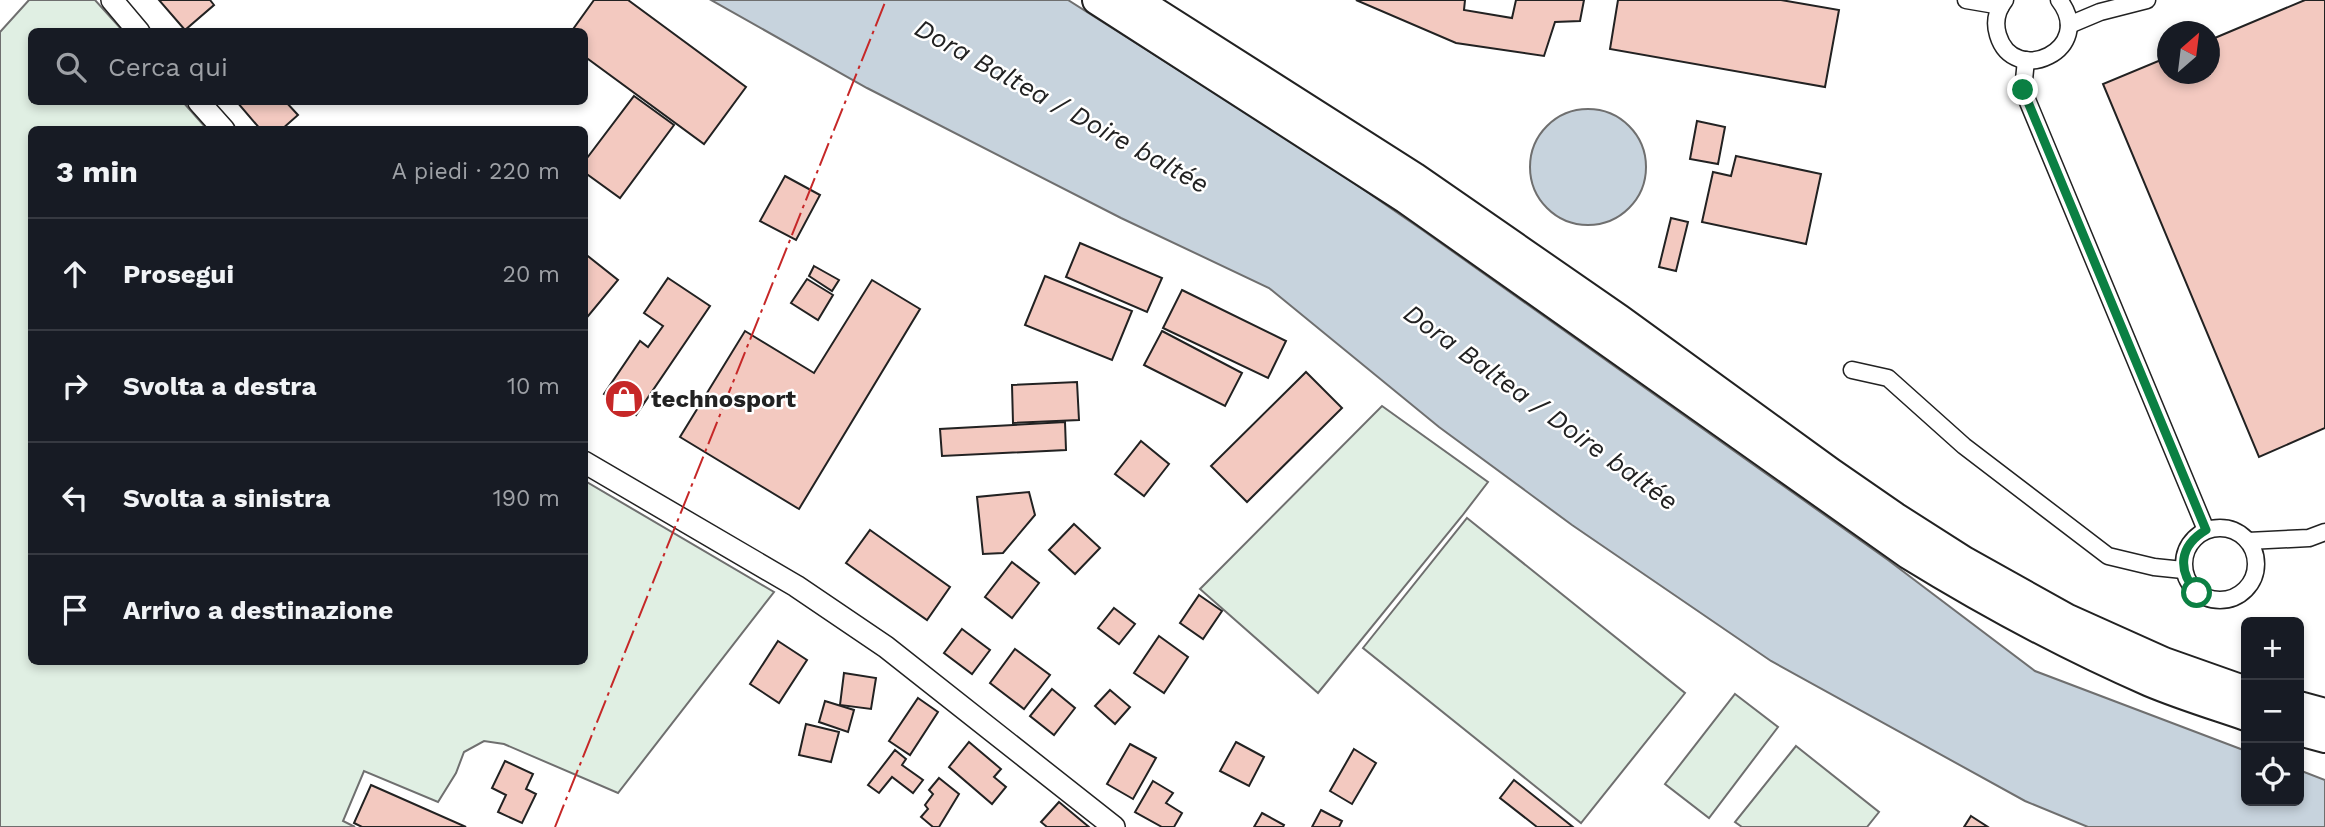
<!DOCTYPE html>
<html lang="it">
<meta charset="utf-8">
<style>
body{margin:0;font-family:"Work Sans",sans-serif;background:#242831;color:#f1f3f6}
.controls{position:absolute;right:21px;bottom:21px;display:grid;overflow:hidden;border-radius:10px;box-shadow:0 4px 10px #0003}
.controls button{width:63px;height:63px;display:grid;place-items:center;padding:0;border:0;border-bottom:2px solid #363941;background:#171b24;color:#f1f3f6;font:35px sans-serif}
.compass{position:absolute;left:2157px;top:21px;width:63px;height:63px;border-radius:50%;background:#171b24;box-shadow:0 4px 10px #0003;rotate:28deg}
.stop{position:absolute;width:21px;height:21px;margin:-16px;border:5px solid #0b8043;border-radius:50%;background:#fff}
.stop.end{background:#0b8043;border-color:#fff;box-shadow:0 2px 7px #0008}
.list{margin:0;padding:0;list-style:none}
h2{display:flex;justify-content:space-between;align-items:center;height:91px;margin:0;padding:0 28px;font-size:30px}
h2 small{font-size:23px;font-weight:400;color:#9ea1a6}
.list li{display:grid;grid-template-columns:46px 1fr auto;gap:21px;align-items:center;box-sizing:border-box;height:112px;padding:0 28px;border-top:2px solid #363941}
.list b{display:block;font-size:26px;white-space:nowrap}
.list em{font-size:23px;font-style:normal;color:#9ea1a6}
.icon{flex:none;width:38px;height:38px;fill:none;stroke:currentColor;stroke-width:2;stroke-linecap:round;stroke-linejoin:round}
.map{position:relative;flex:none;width:2325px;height:827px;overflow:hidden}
.search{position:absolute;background:#171b24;box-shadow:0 4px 10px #0003;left:28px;top:28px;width:560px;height:77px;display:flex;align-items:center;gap:18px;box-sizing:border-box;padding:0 24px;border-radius:10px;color:#9ea1a6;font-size:26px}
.panel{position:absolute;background:#171b24;box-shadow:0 4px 10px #0003;left:28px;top:126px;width:560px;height:539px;border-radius:10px}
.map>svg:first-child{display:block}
.green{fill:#e0efe3;stroke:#6f6f6f;stroke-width:2}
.water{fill:#c7d3dd;stroke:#6f6f6f;stroke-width:2}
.building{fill:#f3c9c0;stroke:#222;stroke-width:2}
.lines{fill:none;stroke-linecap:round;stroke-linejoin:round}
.street-casing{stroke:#222;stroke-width:19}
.secondary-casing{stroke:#222;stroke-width:24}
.highway-casing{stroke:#222;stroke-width:32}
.street{stroke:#fff;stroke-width:16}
.secondary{stroke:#fff;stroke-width:21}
.highway{stroke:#fff;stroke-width:28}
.power{stroke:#c62828;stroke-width:2;stroke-dasharray:24 5 3.5 5;stroke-linecap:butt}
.route{stroke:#0b8043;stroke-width:9}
.labels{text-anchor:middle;stroke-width:5;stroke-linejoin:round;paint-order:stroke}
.poi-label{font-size:24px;font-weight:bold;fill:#222;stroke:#fff;text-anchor:start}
.water-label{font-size:26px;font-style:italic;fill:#222;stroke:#fff}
</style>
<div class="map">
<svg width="2325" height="827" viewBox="0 0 2325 827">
<rect width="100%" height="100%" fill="#fff"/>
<g class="green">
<path d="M 29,0 L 95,0 L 123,31 L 32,32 L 32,102 L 183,102 L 207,129 L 32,130 L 32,662 L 584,662 L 585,481 L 774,592 L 618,793 L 504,744 L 484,741 L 464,752 L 456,773 L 438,802 L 364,771 L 343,821 L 355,827 L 0,827 L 0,32 Z"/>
<path d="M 1382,406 L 1488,482 L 1462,516 L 1318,693 L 1200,589 Z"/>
<path d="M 1467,518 L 1685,693 L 1581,823 L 1363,648 Z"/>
<path d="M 1735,694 L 1778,727 L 1709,818 L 1665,784 Z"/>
<path d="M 1796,746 L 1879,812 L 1867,827 L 1742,827 L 1735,822 Z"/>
</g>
<g class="water">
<path d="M 711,0 L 1068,0 L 1322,161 L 1421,229 L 1888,560 L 2035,671 L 2246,751 L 2246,801 L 2299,801 L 2299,770 L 2325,780 L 2325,827 L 2088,827 L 2025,801 L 1771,661 L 1572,525 L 1439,427 L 1269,288 L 1121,218 L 867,88 Z"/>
<circle cx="1588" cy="167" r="58"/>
</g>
<g class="building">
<path d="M 159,0 L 210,0 L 214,5 L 185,30 Z"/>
<path d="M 594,0 L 628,0 L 746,87 L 704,144 L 584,56 L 584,32 L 571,32 Z"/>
<path d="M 1356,0 L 1465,0 L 1464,10 L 1512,18 L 1516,0 L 1584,0 L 1580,21 L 1555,22 L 1544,56 L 1456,43 Z"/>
<path d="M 1618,0 L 1781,0 L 1839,10 L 1825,87 L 1610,49 Z"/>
<path d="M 2305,0 L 2325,0 L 2325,428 L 2259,457 L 2103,84 L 2168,57 L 2168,74 L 2210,74 L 2210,40 Z"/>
<path d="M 634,96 L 674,125 L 620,198 L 584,172 L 584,162 Z"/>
<path d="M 237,102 L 286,102 L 298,115 L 281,130 L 261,130 Z"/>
<path d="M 1697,121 L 1725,127 L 1718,164 L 1690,159 Z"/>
<path d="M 1736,156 L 1821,174 L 1806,244 L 1702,222 L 1713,172 L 1731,176 Z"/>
<path d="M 785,176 L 820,195 L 796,240 L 760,221 Z"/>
<path d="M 1671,218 L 1688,222 L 1676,271 L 1659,267 Z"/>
<path d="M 1080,243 L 1162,278 L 1147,312 L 1066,277 Z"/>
<path d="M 584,253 L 618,280 L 584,321 Z"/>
<path d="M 814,266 L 839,280 L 832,291 L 809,276 Z"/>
<path d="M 1045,276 L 1132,311 L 1112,360 L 1025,325 Z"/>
<path d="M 668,278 L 710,306 L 636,415 L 604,394 L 640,341 L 648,347 L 663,326 L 644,313 Z"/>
<path d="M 807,279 L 833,295 L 818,320 L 791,303 Z"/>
<path d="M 872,280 L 920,309 L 799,509 L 680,437 L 745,331 L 814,373 Z"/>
<path d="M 1182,290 L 1286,341 L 1268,378 L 1163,328 Z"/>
<path d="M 1162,331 L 1242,373 L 1225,406 L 1144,365 Z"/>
<path d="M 1306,372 L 1342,408 L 1247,502 L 1211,466 Z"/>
<path d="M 1077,382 L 1079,420 L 1013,423 L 1012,385 Z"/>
<path d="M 1065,422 L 1066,450 L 942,456 L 940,429 Z"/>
<path d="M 1141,441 L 1169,464 L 1144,496 L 1115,474 Z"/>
<path d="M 1029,492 L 1035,515 L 1003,553 L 983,554 L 977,497 Z"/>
<path d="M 1074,524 L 1100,548 L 1075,574 L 1049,550 Z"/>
<path d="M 870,530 L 950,587 L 927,620 L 846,563 Z"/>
<path d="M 1012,562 L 1039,583 L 1012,618 L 985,597 Z"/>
<path d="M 1199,595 L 1222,611 L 1203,639 L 1180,623 Z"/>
<path d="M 1114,608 L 1135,624 L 1119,644 L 1098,628 Z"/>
<path d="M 962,629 L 990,650 L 972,674 L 944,653 Z"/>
<path d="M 1159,636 L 1188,657 L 1164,693 L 1134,673 Z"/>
<path d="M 778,641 L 807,660 L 779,703 L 750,684 Z"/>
<path d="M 1015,649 L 1050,675 L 1024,709 L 990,683 Z"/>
<path d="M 844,673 L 876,678 L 871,709 L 840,705 Z"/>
<path d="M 1052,689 L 1075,708 L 1054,735 L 1030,716 Z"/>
<path d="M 1110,690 L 1130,707 L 1115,724 L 1095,706 Z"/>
<path d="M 918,698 L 938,712 L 910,755 L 889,741 Z"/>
<path d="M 825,701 L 854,710 L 848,732 L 819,722 Z"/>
<path d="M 806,724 L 839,732 L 831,762 L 799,755 Z"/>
<path d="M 969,742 L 1001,769 L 994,777 L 1006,787 L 992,804 L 949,767 Z"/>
<path d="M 1236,742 L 1264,757 L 1249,786 L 1220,771 Z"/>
<path d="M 1130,744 L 1156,758 L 1133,799 L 1107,784 Z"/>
<path d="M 1354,749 L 1376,763 L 1352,804 L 1330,791 Z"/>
<path d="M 895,750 L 906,759 L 902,765 L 923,780 L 913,793 L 892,777 L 879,793 L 868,785 Z"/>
<path d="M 505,761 L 533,774 L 526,789 L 536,794 L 522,823 L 498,812 L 506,795 L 492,788 Z"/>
<path d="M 939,778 L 959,794 L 939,827 L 933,827 L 921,817 L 928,809 L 925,805 L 933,794 L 929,790 Z"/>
<path d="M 1514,780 L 1573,827 L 1537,827 L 1500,798 Z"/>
<path d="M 1153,781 L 1173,793 L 1166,803 L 1182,813 L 1174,827 L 1162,827 L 1135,812 Z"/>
<path d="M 371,785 L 466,827 L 362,827 L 354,823 Z"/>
<path d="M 1059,802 L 1089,827 L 1047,827 L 1041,822 Z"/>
<path d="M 1321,810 L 1342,821 L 1339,827 L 1312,827 Z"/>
<path d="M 1262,813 L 1284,825 L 1283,827 L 1254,827 Z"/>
<path d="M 1971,816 L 1988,827 L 1964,827 Z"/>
</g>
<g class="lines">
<g class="street-casing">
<g id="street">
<path d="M 1966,0 L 2001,6"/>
<path d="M 2005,0 C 1997,10 1994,22 1998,35 C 2014,88 2097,49 2059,0"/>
<path d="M 2069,25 L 2100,12 L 2147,0"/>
<path d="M 2026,60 L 2023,90 L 2206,530"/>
<path d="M 1852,370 L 1888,378 L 1964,446 L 2108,556 L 2154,567 L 2183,570"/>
<circle cx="2220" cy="564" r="36"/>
<path d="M 2248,541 L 2309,538 L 2325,532"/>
</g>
</g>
<g class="secondary-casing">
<g id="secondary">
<path d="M 112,0 L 139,32"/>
<path d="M 199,102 L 224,130"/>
<path d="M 584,462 L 796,586 L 886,647 L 1114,827"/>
</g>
</g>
<g class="highway-casing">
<g id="highway">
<path d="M 1097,0 L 1406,199 L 1908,554 C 1986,602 2065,645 2150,682 C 2181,695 2214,705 2246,716"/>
<path d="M 1136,0 L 1414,177 L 1619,319 L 1830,472 L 1895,517 L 1964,561 L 2066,618 L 2164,662 L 2246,691"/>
<path d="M 2299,706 L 2325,713"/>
<path d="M 2299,731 L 2325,738"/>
</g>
</g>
<use href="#street" class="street"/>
<use href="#secondary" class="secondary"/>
<use href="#highway" class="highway"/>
<path class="power" d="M 555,827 L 886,0"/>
</g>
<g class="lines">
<path class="route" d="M 2023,90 L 2206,530 C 2179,546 2177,570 2197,593"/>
</g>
<defs>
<g id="shop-disc" transform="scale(2.0125)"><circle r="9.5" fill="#c62828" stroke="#fff"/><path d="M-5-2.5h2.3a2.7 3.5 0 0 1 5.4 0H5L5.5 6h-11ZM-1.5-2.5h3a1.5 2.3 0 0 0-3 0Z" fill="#fff"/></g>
</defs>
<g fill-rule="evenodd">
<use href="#shop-disc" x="624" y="399"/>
</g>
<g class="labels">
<g class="poi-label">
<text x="651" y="407">technosport</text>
</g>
<g class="water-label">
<text transform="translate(1062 106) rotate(29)" y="9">Dora Baltea / Doire baltée</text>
<text transform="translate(1541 407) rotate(36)" y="9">Dora Baltea / Doire baltée</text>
</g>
</g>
</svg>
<div class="controls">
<button>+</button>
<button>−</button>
<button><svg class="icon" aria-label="locate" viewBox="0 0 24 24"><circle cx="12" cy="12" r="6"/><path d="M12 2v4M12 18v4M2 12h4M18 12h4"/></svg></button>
</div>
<svg class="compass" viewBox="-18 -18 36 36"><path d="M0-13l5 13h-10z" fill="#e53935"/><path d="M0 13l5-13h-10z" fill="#9ea1a6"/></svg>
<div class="stop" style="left:2197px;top:593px"></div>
<div class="stop end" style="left:2023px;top:90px"></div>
<div class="search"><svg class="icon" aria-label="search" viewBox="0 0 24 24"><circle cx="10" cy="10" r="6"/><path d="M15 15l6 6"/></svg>Cerca qui</div>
<section class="panel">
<h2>3 min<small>A piedi · 220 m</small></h2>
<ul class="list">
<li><svg class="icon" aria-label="ahead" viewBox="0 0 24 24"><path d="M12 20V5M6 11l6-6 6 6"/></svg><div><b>Prosegui</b></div><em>20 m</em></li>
<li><svg class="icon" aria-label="right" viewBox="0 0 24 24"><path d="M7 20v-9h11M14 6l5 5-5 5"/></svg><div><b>Svolta a destra</b></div><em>10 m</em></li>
<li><svg class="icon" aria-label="left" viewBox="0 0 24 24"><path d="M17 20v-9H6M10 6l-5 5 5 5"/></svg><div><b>Svolta a sinistra</b></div><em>190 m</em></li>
<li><svg class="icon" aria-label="arrive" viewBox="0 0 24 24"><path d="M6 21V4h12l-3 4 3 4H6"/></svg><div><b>Arrivo a destinazione</b></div></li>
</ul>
</section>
</div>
